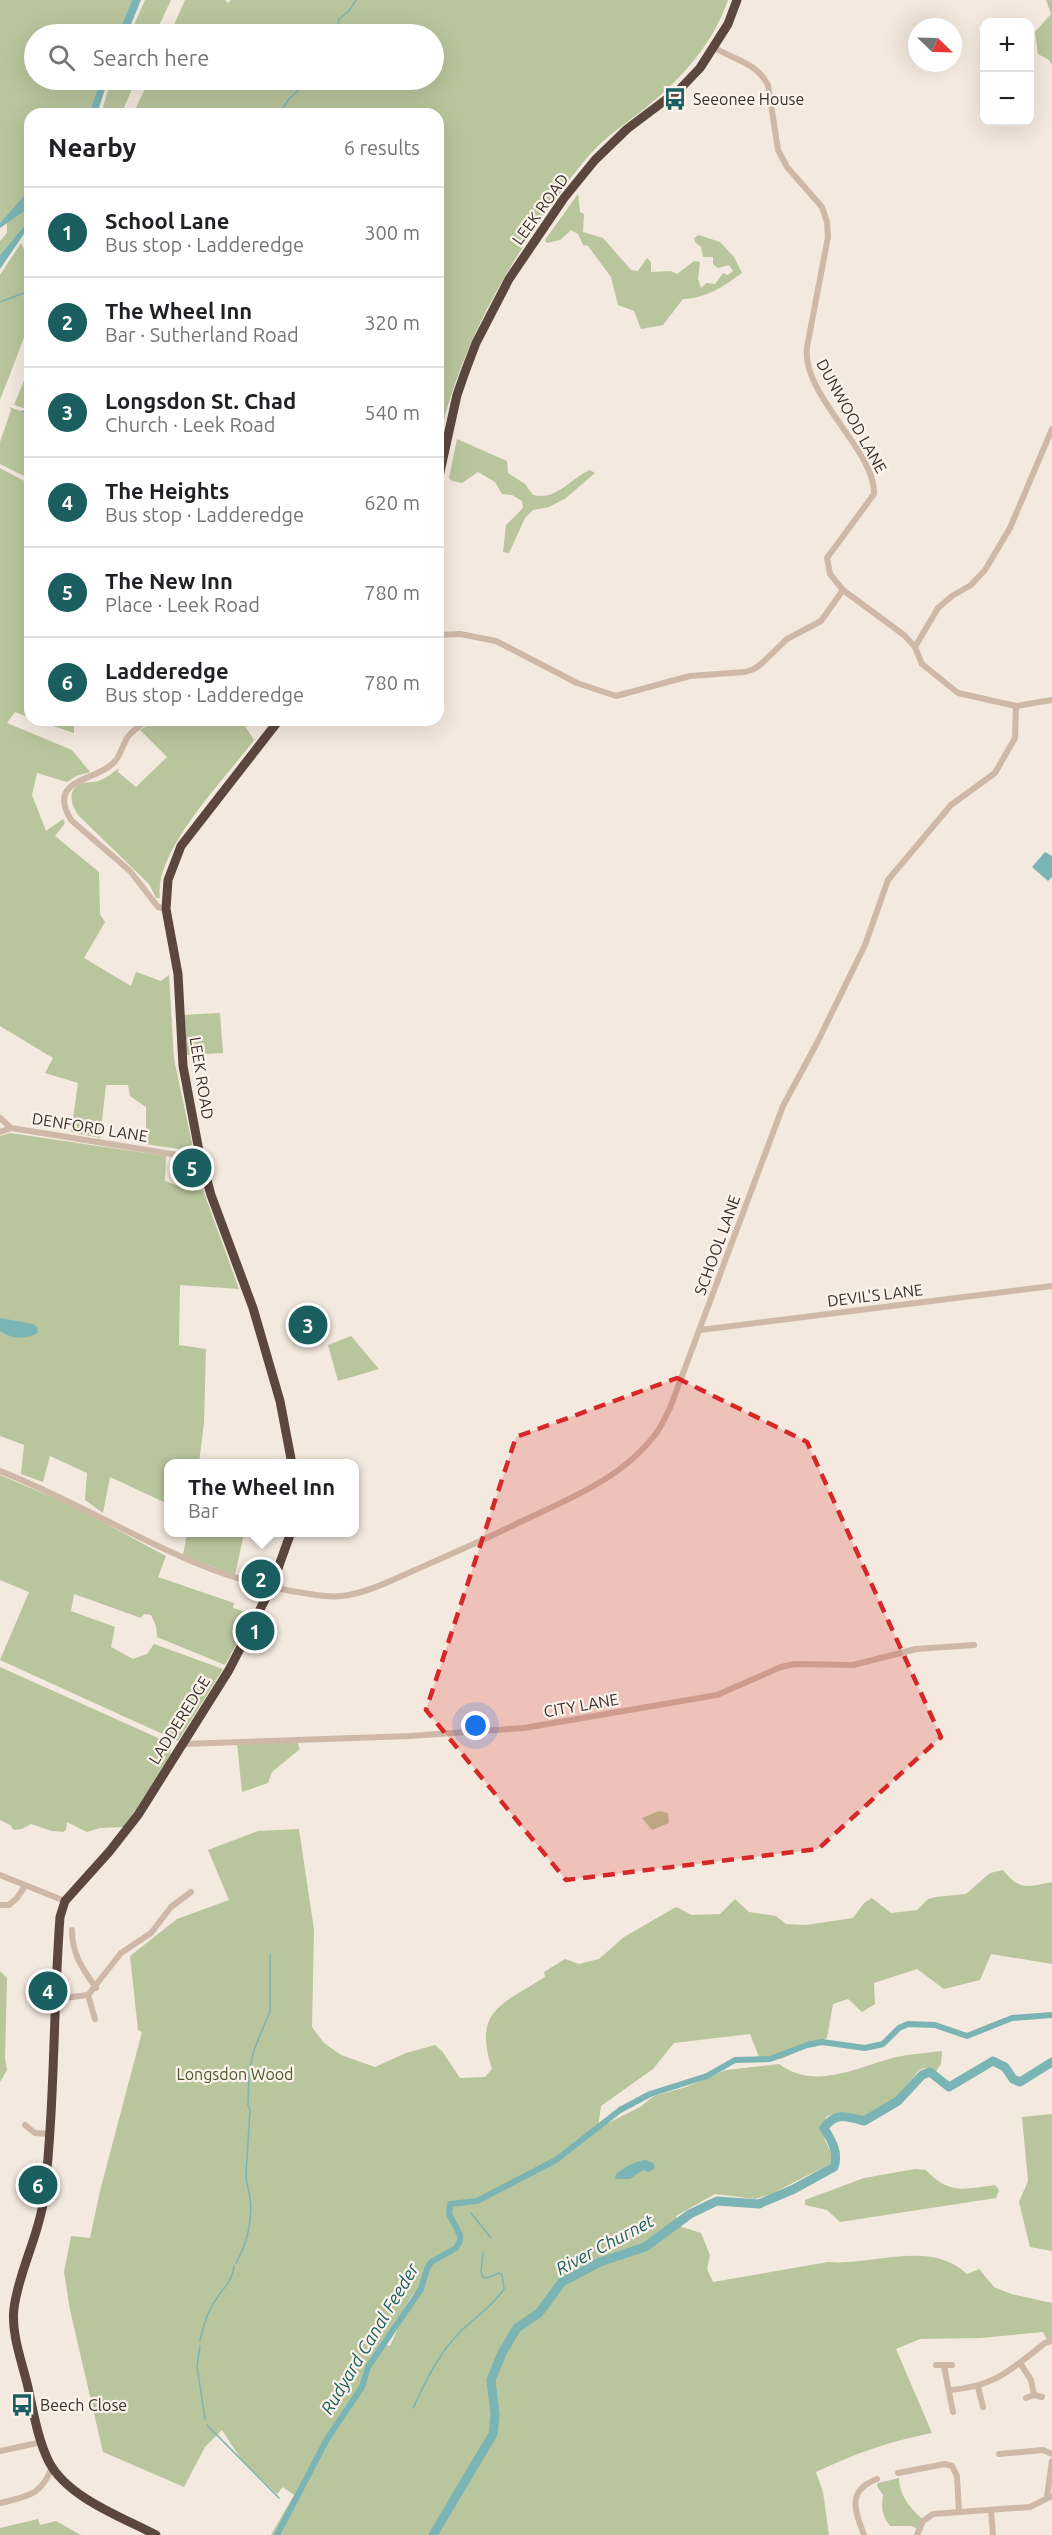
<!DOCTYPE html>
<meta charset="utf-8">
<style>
body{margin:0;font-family:Ubuntu,sans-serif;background:#f6f6f6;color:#202124}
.controls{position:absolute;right:18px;top:18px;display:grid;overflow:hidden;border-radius:12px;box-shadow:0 6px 24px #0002}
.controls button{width:54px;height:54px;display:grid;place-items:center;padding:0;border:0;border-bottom:2px solid #e0e0e0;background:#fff;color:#202124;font:30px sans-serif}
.compass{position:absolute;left:908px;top:18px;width:54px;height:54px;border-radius:50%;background:#fff;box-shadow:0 6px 24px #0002;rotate:113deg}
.you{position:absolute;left:476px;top:1726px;width:21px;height:21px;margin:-15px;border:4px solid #fff;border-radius:50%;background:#1a73e8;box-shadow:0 0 0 9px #1a73e833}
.badge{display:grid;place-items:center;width:39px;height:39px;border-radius:50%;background:#1b5e5f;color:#fff;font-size:20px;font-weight:700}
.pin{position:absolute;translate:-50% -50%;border:3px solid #fff;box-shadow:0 2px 6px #0006}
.popup{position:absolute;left:164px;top:1459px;width:195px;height:78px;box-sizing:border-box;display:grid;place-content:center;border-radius:12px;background:#fff;filter:drop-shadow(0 2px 4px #0005);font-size:20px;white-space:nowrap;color:#757577}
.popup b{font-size:22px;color:#202124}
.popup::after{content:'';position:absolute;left:50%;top:100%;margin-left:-12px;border:12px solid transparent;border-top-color:#fff}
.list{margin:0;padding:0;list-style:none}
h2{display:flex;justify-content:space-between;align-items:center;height:78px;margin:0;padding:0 24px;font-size:26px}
h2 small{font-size:20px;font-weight:400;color:#757577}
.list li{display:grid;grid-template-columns:39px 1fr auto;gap:18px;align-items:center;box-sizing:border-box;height:90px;padding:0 24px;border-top:2px solid #e0e0e0}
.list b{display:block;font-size:22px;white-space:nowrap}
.list p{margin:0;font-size:20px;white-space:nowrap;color:#757577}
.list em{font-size:20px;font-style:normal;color:#757577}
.icon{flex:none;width:33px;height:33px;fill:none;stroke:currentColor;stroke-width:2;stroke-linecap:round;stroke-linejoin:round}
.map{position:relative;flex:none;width:1052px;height:2535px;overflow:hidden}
.search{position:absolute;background:#fff;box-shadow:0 6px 24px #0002;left:24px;top:24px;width:420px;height:66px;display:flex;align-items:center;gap:15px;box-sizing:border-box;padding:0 21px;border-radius:33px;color:#757577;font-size:22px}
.panel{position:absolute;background:#fff;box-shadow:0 6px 24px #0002;left:24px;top:108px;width:420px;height:618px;border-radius:18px}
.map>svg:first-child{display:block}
.green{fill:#b9c59c;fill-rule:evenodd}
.water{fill:#7ab4b4}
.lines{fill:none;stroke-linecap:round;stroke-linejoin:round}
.stream{stroke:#7ab4b4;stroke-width:1.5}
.canal{stroke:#7ab4b4;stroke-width:6}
.river{stroke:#7ab4b4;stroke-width:9}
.minor{stroke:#ceb8a8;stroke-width:6}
.highway{stroke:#5c473f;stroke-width:9}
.marked{fill:#d62828;fill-opacity:0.2;stroke:#d62828;stroke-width:4.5;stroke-dasharray:12 8;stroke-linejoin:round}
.labels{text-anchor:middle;stroke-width:4.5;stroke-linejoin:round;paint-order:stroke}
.poi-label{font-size:16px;fill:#3a2e29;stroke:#fbf3eb;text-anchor:start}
.street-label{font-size:16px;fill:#3a2e29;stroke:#fbf3eb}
.park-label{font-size:16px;fill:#4b5b2b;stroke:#fbf3eb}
.water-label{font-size:18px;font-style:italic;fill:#1b5e5f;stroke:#fbf3eb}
</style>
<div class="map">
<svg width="1052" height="2535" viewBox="0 0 1052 2535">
<rect width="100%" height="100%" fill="#f4e9de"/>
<g class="green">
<path d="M 0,0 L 132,0 L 118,34 L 34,34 L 34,80 L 101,80 L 89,114 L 30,114 L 30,194 L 24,197 L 0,223 Z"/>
<path d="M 145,0 L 171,0 L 155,34 L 130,34 Z"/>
<path d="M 185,0 L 225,0 L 228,3 L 231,0 L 728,0 C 712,46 680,80 643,110 C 628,122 611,133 597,147 C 580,164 566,185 552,204 C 499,278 457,356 438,445 L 438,114 L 133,114 L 149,80 L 434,80 L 434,34 L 170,34 Z"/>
<path d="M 1046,0 L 1052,0 L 1052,65 L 1049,60 L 1038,54 L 1035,32 L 1051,14 Z"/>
<path d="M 111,80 L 136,80 L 121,114 L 101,114 Z"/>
<path d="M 578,194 L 580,212 L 584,214 L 583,232 L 603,238 L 631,270 L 638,271 L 647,258 L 651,262 L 651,272 L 671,271 L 677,274 L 694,261 L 700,262 L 698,279 L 701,288 L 706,283 L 715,284 L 723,273 L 728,275 L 733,271 L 729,265 L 718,268 L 713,264 L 713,257 L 703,257 L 701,247 L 695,242 L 694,238 L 699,235 L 720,242 L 734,257 L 742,273 C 723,287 707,298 683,299 L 663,325 L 641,329 L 634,311 L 618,305 L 611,277 L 588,246 L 583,245 L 578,234 L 571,230 L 560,240 L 547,243 L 545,240 Z"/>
<path d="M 30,207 L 30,219 L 0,255 L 0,241 L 7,233 L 7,222 Z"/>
<path d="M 21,243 L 25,251 L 30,247 L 30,322 L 0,400 L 0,275 Z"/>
<path d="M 30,366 L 30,410 L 14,405 Z"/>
<path d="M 9,407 L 30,414 L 30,479 L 0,464 L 0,442 L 11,410 Z"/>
<path d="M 457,439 L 507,461 L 508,473 L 525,484 L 533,495 C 556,501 571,478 590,470 L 595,473 L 566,498 L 549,507 L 533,510 L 525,518 L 509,553 L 503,552 L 506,525 L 523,508 L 522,501 L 512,495 L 502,494 L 495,482 L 478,472 L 462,483 L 452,481 L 449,478 Z"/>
<path d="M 0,468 L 30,484 L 30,718 L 15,712 L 7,723 L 72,750 L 90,772 L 76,776 L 67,782 L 37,773 L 32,795 L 46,831 L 63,819 L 65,823 L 55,836 L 99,872 L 100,914 L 105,922 L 84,958 L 131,986 L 136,972 L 161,981 L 169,975 L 174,1059 L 192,1143 L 191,1151 L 146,1144 L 146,1107 L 130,1096 L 128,1085 L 106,1085 L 100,1138 L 71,1132 L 78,1083 L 45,1073 L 53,1058 L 0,1026 Z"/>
<path d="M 35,720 L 74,720 L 74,733 Z"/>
<path d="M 158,720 L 245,720 L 243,723 L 254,740 C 227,777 153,851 160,898 L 156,898 L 149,884 L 79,816 C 72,807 66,791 80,784 C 85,781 93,783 98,781 C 106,779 112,773 119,768 L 118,772 L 136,787 L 167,757 L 140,730 Z"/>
<path d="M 220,1013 L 223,1053 L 185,1055 L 182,1015 Z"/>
<path d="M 10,1133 L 166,1156 L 165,1181 L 192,1191 L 203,1190 L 239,1289 L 180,1285 L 179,1345 L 206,1349 L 204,1423 L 199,1463 L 168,1464 L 168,1504 L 110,1477 L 103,1513 L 85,1500 L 87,1473 L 50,1456 L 43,1482 L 21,1474 L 24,1445 L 0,1436 L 0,1136 Z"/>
<path d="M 351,1336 L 379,1369 L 338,1381 L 328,1345 Z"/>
<path d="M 0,1475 L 71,1505 L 166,1556 L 158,1577 L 234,1603 L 233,1608 L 253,1614 L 225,1665 L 157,1637 L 156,1626 L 151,1615 L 144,1614 L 141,1618 L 74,1594 L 71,1611 L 115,1627 L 111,1647 L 133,1659 L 147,1654 L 154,1644 L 223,1669 L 178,1741 L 0,1660 L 29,1592 L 0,1580 Z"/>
<path d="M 187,1533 L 244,1533 L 235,1575 L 183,1555 Z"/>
<path d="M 0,1667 L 167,1742 L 171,1748 L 170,1755 L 125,1827 L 100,1828 L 87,1832 L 67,1822 L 66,1830 L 63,1832 L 52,1831 L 31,1824 L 22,1829 L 14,1830 L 10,1825 L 0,1820 Z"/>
<path d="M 297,1742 L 300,1749 L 272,1772 L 268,1783 L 242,1792 L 237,1743 Z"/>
<path d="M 659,1811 L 668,1813 L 669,1823 L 652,1830 L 642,1818 Z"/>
<path d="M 299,1829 L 314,1930 L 312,2027 L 324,2043 L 341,2055 L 375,2067 L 406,2053 L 435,2045 L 442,2051 L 460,2078 L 485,2077 L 492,2069 C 473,2010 501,2005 545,1977 L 544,1972 L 565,1959 L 579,1964 L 599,1959 L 624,1937 L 676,1907 L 692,1915 L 720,1914 L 735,1899 L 749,1912 L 776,1916 L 786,1924 L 806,1925 L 853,1918 L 864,1903 L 872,1898 L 891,1913 L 917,1910 L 928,1899 L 936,1897 L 966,1894 L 990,1873 L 1003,1870 C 1020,1891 1027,1887 1052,1882 L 1052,1964 L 991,1954 L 980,1980 L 944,1989 L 917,1969 L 874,1983 L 875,2004 L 862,2012 L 848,1999 L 833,2004 L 827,2038 L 781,2059 L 759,2057 L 750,2034 L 674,2043 L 653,2069 L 601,2106 L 598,2128 L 640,2107 L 654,2096 L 686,2087 L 726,2070 L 779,2064 C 816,2091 857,2067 896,2057 C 911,2054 927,2053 942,2051 L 941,2064 L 935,2073 L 925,2068 L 919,2070 L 898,2096 L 864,2119 L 839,2113 L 827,2116 C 817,2133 826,2140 833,2157 L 830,2164 L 771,2194 L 755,2199 L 715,2194 L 676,2216 L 682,2227 L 701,2233 L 710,2255 L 707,2269 L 713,2282 L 828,2262 C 874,2266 929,2239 967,2274 L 979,2269 L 994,2287 L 1011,2294 L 1052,2303 L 1052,2341 L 1048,2342 L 1043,2332 L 980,2338 L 920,2339 L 896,2349 L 932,2433 C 890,2441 854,2454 816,2472 L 823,2492 L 829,2535 L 271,2535 L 294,2495 L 283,2487 L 277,2494 L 241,2459 L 222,2430 L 205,2447 L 184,2487 L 103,2452 L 70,2310 L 64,2272 L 71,2236 L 90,2238 L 100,2191 L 142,2032 L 138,2030 L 130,1956 L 177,1919 L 229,1900 L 208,1850 L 258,1831 ZM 415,2291 L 390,2346 L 382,2344 Z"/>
<path d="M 0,1971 L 7,1978 L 5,2058 L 7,2070 L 0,2082 Z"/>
<path d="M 1052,2114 L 1052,2251 L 1030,2247 L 1019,2202 L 1028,2181 L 1022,2117 Z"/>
<path d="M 915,2169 L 926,2170 C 949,2195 963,2189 995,2185 L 999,2190 L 996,2198 L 840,2222 L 827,2210 L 805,2205 L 805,2200 L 864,2178 Z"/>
<path d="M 899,2478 C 899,2495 911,2510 925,2521 L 918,2529 L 911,2526 L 890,2526 C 882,2516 881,2508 883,2495 L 877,2486 L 878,2483 Z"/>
<path d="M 38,2519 L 40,2525 L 56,2521 L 81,2535 L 0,2535 L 0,2528 Z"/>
</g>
<g class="water">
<path d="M 132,0 L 141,0 L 127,34 L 118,34 Z"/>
<path d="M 101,80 L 108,80 L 97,114 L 89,114 Z"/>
<path d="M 30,194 L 30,207 L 0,228 L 0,223 L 24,196 Z"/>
<path d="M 30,219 L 30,225 L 0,269 L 0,255 Z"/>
<path d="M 1045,852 L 1052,856 L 1052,877 L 1048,881 L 1032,867 Z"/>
<path d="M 0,1318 L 33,1324 L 37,1327 L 38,1333 C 25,1340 12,1339 0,1331 Z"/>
<path d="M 646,2160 L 653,2163 L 655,2168 L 649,2172 L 643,2170 L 630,2179 L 615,2179 L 616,2174 C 625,2167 635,2161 646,2160 Z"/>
</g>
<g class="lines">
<g class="stream">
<path d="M 337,34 L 339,19 L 349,11 L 356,0"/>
<path d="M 279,114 L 289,99 L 310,80"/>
<path d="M 0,302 L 29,291"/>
<path d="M 22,411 L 30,412"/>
<path d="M 471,2213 L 491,2238"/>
<path d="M 236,2263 C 247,2244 253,2219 250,2198 C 249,2189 246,2183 246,2174 L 250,2110 L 248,2105 L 249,2073 L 254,2050 L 270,2011 L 270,1954"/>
<path d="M 200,2341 C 203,2325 209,2308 219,2295 C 226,2285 233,2279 234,2266"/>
<path d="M 200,2346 L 197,2366 L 205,2419"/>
<path d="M 413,2408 C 426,2381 438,2354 460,2332 C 475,2317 492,2307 504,2289 L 502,2275 L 499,2273 L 487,2278 L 483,2277 L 481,2272 L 483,2253"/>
<path d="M 207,2425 L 279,2498"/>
</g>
<path class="canal" d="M 277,2535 L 327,2439 L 362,2387 L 368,2367 L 421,2289 L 427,2269 L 431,2262 L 456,2248 L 460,2241 L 460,2235 L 449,2214 L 450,2204 L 477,2201 L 556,2160 L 620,2110 L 650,2094 L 707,2076 L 735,2060 L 770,2059 L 807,2045 L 822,2042 L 865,2048 L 883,2044 L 899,2028 L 908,2024 L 935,2025 L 967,2036 L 1012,2018 L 1052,2015"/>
<path class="river" d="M 433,2535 L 493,2434 L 495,2414 L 491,2380 L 502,2353 L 517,2328 L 539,2313 L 562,2282 L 600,2262 L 645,2247 L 690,2214 L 717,2201 L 759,2204 L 794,2189 L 834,2167 C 839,2153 832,2141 824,2128 C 835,2112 846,2116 864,2121 L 898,2101 L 922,2075 L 930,2072 L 949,2087 L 993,2061 L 1005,2067 L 1013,2079 L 1020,2082 L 1052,2062"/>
<g class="minor">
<path d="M 715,48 C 735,60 757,63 768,85 L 778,150 L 787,167 L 822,207 L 827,222 L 828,237 L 807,347 C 801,395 876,451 874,494 L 827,558 L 830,574 L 843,590 L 904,635 L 915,647 L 922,664 L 958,693 L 1016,706 L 1052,700"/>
<path d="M 438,635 L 460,634 L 496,641 L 577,683 L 616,696 L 690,676 L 745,672 L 754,669 L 761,664 L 787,639 L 821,621 L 843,590"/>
<path d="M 915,647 L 938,608 L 952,596 L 971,585 L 985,570 L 1010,528 L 1052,429"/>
<path d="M 149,720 C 141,725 132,730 127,738 C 123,745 121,753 116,760 C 99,782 45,777 71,820 L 130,871 L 158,907 L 166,909"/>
<path d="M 0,1118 L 11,1128"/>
<path d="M 0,1132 L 11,1128 L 178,1155 L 190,1155 L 199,1151"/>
<path d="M 700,1330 L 1052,1286"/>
<path d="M 0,1471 C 101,1510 188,1576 297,1592 C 312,1594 327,1598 342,1596 C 367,1593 392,1580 415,1570 C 449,1555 484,1540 518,1523 C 566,1500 620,1480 654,1436 C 661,1428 665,1417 670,1408 L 783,1106 L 818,1041 L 865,945 L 888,880 L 951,805 L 995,773 L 1015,738 L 1016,706"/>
<path d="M 183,1744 L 410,1736 L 524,1728 L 717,1695 L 781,1667 L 795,1664 L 853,1665 L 916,1649 L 974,1645"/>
<path d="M 0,1875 L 65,1901"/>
<path d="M 0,1905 L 9,1905 L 17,1898 L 25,1886"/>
<path d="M 72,1930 C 72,1954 82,1968 96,1988"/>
<path d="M 88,1995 L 95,2019"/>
<path d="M 55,1999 L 88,1995 L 121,1953 L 151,1933 L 171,1907 L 191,1892"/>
<path d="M 25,2125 L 35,2133 L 49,2134"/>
<path d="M 1020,2363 L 1031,2380 L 1034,2395"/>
<path d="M 936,2365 L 952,2365"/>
<path d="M 944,2366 L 953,2412"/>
<path d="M 978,2387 L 983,2407"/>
<path d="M 950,2390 C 996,2386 1010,2370 1045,2343 L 1052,2341"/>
<path d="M 1026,2398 L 1034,2395 L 1042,2397"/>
<path d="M 0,2451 L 42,2442"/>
<path d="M 999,2454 L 1043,2450 L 1052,2454"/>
<path d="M 898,2473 L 945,2464 L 952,2466 L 957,2476 L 959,2512"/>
<path d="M 1047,2497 L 1052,2461"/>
<path d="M 0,2503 C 28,2496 41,2496 52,2467"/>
<path d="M 991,2510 L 993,2535"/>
<path d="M 864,2535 C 855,2510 846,2491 877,2479"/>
<path d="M 917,2535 L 923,2521 L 933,2514 L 1030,2507 L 1052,2496"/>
</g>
<g class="highway">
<path d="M 438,481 L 457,395 L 465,372 L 476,343 L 509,279 L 564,198 L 595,160 L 627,129 L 680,89 L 700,68 L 728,24 L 737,0"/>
<path d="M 279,720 L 181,846 L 168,880 L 166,909 L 178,974 L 183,1066 L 199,1151 L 211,1195 L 253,1308 L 280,1401 L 292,1464"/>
<path d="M 156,2535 C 122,2517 68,2498 49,2462 C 37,2438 33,2409 27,2383 C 21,2359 11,2333 14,2308 C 19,2270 39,2236 44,2198 C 55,2105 53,2011 60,1917 L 65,1901 L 109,1852 L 138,1815 L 229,1670 L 271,1588 L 291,1532"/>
</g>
</g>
<path class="marked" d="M 677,1378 L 807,1442 L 941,1737 L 818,1849 L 566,1880 L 426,1710 L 516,1437 Z"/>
<defs>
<g id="bus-bare" transform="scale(1.8)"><path d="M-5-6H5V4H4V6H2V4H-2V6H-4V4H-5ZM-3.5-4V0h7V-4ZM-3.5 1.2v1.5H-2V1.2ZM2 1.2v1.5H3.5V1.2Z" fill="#1b5e5f" stroke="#fbf3eb" stroke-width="2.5" paint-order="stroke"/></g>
</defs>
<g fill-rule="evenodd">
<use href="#bus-bare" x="675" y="99"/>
<use href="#bus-bare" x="22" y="2405"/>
</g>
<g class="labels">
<g class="poi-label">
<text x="693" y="105">Seeonee House</text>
<text x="40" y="2411">Beech Close</text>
</g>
<g class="street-label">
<text transform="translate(540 209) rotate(-54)" y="6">LEEK ROAD</text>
<text transform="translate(852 416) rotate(61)" y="6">DUNWOOD LANE</text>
<text transform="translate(202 1078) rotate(81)" y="6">LEEK ROAD</text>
<text transform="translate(90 1127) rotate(9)" y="6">DENFORD LANE</text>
<text transform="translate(717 1245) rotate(-70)" y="6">SCHOOL LANE</text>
<text transform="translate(875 1295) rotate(-7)" y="6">DEVIL'S LANE</text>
<text transform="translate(581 1705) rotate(-10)" y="6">CITY LANE</text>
<text transform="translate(179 1720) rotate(-58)" y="6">LADDEREDGE</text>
</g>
<g class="park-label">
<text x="235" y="2080">Longsdon Wood</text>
</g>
<g class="water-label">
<text transform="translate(605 2245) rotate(-28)" y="6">River Churnet</text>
<text transform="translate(370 2339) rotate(-59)" y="6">Rudyard Canal Feeder</text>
</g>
</g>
</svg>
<div class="controls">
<button>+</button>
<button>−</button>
</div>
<svg class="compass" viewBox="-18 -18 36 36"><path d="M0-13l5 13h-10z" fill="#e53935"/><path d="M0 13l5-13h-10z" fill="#757577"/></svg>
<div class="you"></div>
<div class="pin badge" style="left:255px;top:1631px">1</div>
<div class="pin badge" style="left:261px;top:1579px">2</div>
<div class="popup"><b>The Wheel Inn</b>Bar</div>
<div class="pin badge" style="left:308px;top:1325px">3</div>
<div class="pin badge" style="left:48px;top:1991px">4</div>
<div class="pin badge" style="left:192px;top:1168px">5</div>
<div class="pin badge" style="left:38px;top:2185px">6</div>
<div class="search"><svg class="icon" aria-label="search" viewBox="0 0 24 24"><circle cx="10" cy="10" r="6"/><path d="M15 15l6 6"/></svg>Search here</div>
<section class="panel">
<h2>Nearby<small>6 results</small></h2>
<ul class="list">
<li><span class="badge">1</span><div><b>School Lane</b><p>Bus stop · Ladderedge</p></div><em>300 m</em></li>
<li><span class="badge">2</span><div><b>The Wheel Inn</b><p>Bar · Sutherland Road</p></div><em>320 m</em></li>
<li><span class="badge">3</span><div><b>Longsdon St. Chad</b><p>Church · Leek Road</p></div><em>540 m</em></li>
<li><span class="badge">4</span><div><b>The Heights</b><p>Bus stop · Ladderedge</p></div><em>620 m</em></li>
<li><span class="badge">5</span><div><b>The New Inn</b><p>Place · Leek Road</p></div><em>780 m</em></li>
<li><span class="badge">6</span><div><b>Ladderedge</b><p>Bus stop · Ladderedge</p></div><em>780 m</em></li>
</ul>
</section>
</div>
